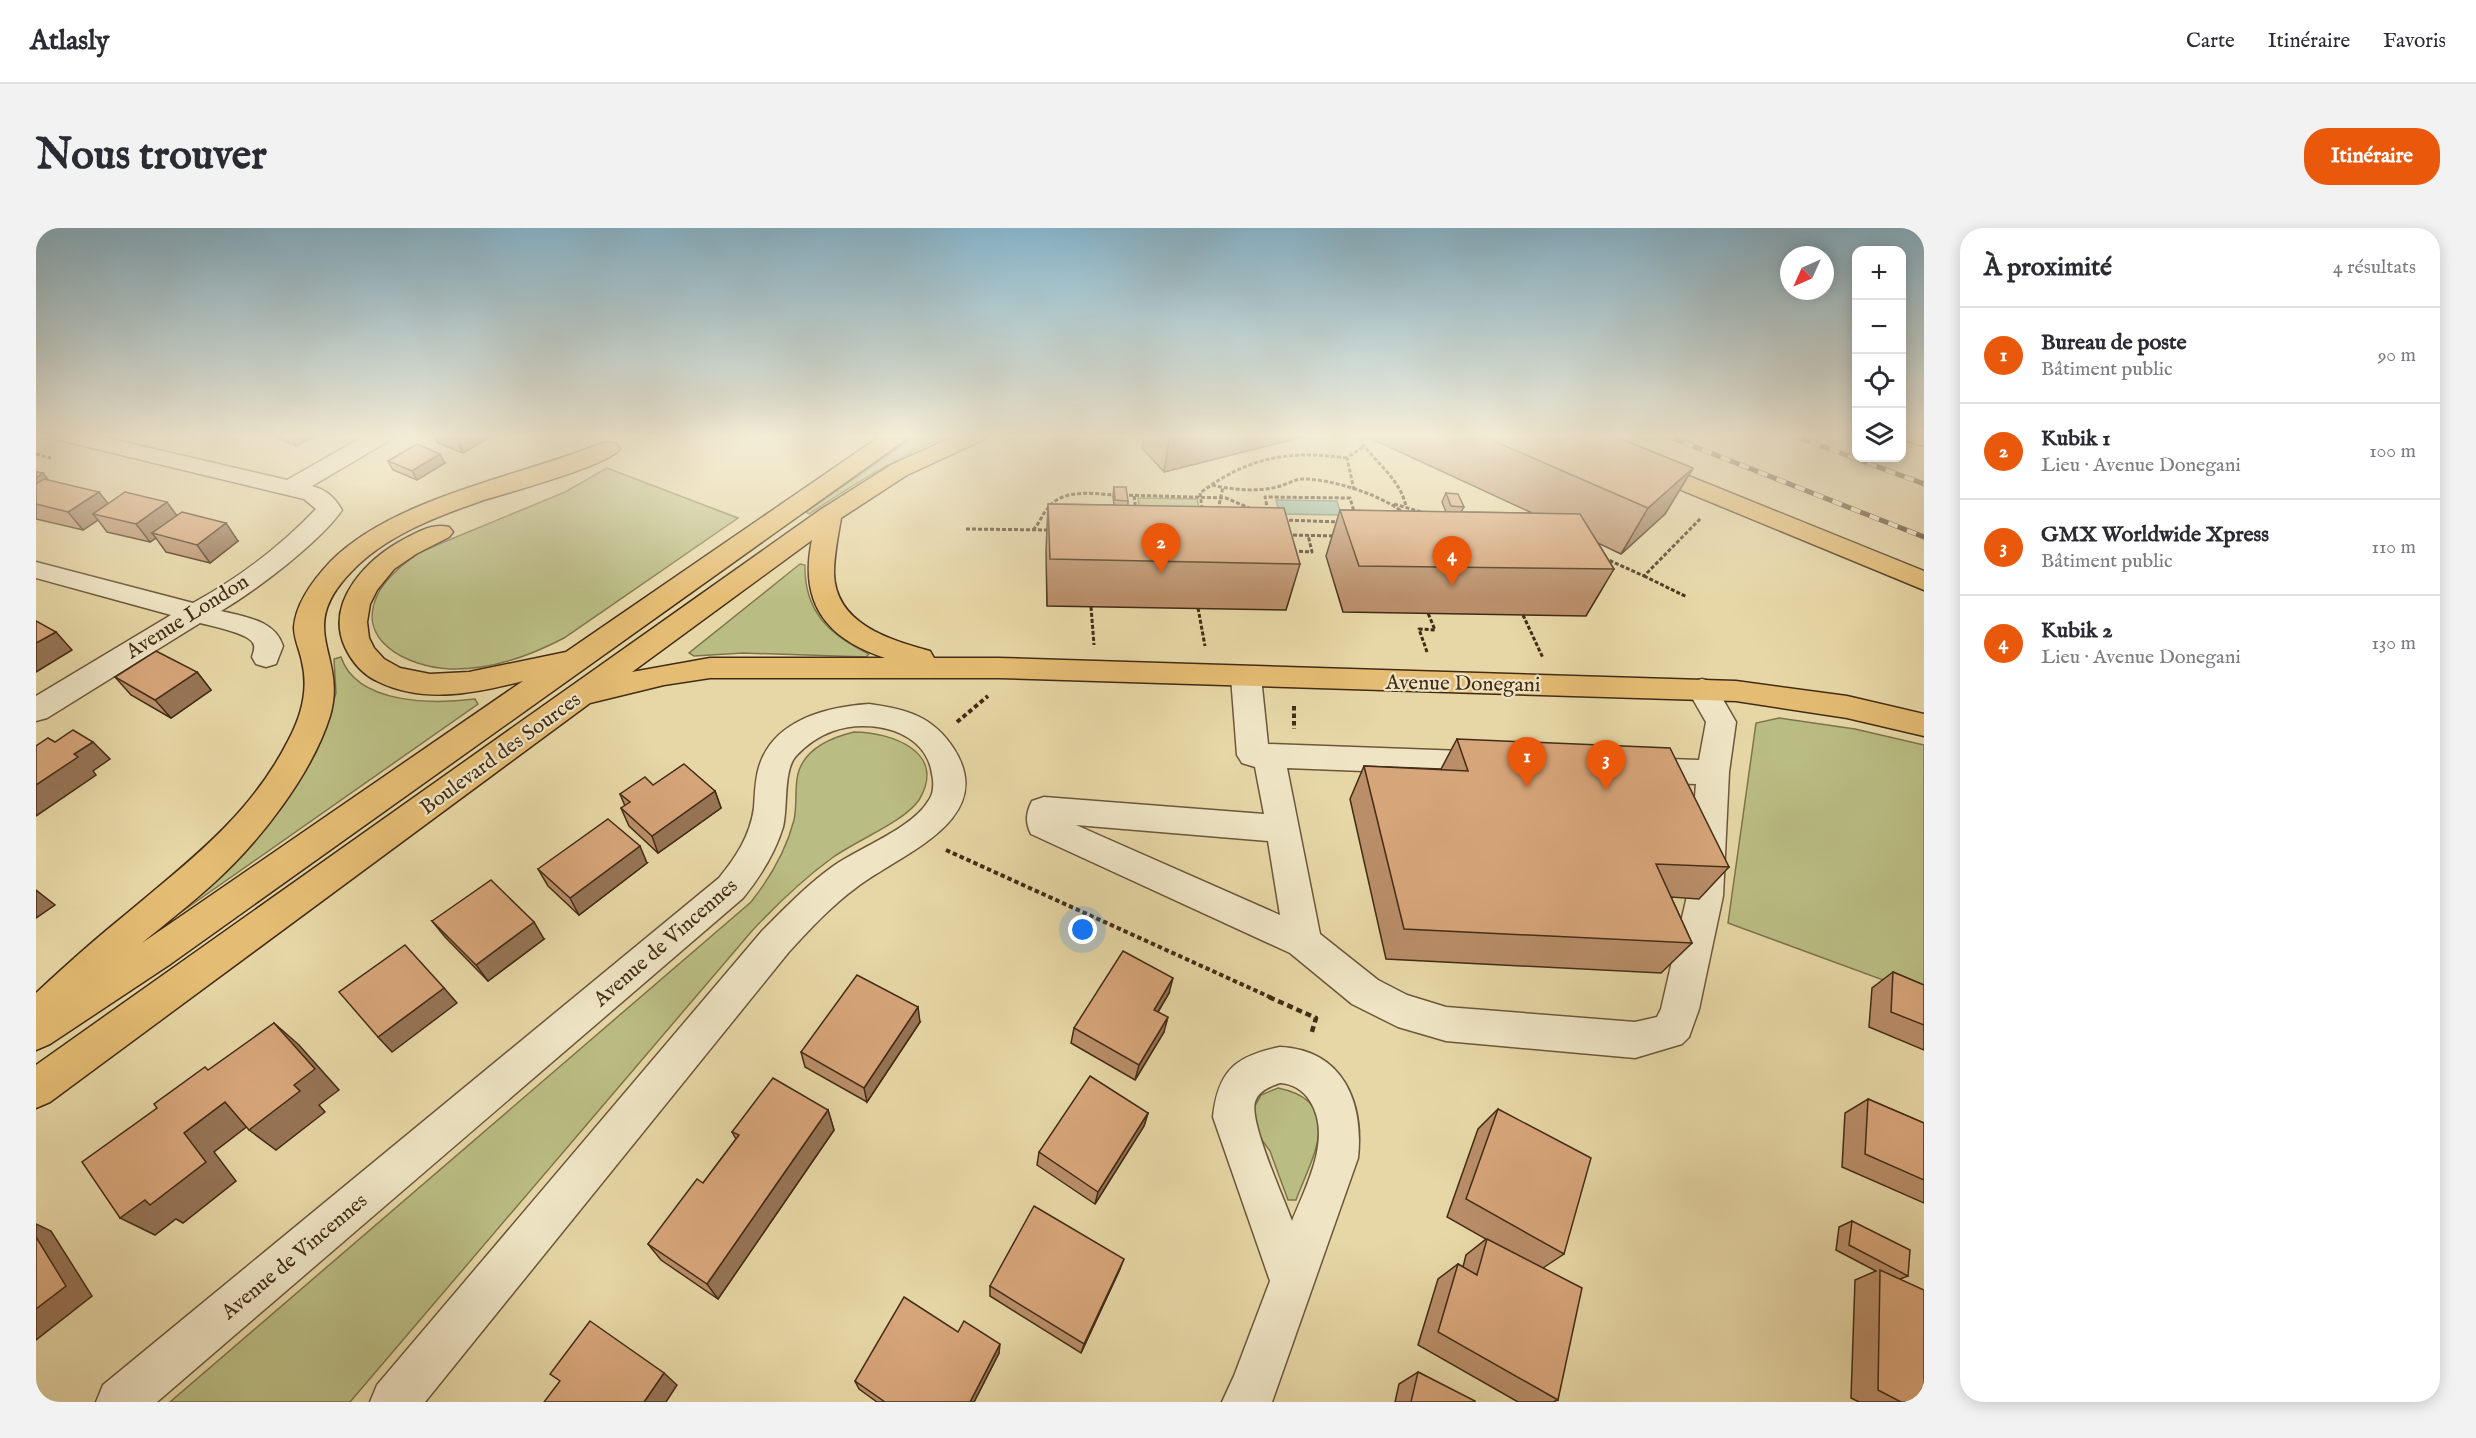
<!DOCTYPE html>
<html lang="fr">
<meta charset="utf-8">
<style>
body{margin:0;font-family:"IM FELL English",serif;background:#f2f2f3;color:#2b2b33}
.controls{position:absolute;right:18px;top:18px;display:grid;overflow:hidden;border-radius:12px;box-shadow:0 3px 15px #0003}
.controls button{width:54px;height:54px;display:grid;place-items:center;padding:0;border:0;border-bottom:2px solid #e1e1e2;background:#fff;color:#2b2b33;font:30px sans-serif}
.compass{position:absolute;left:1744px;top:18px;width:54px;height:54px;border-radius:50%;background:#fff;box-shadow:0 3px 15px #0003;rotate:225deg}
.you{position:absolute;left:1047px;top:702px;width:21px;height:21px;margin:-15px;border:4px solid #fff;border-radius:50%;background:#1a73e8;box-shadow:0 0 0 9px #1a73e833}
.badge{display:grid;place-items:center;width:39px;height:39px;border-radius:50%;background:#ea580c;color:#fff;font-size:20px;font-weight:700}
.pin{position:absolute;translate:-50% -50px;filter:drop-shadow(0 2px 3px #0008)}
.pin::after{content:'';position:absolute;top:32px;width:21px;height:18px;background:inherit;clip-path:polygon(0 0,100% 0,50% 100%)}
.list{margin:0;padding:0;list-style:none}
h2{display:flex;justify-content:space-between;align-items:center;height:78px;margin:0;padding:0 24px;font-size:26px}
h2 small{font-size:20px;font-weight:400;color:#7c7c81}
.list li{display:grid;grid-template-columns:39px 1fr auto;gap:18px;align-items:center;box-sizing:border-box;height:96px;padding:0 24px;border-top:2px solid #e1e1e2}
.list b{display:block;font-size:22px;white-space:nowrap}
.list p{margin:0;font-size:20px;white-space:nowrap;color:#7c7c81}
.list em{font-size:20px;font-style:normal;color:#7c7c81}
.icon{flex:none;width:33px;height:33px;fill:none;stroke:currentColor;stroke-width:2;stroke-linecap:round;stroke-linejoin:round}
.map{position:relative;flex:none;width:1888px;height:1174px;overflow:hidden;border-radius:24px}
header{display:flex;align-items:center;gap:36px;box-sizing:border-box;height:84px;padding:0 30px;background:#fff;border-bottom:2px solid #e1e1e2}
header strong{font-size:28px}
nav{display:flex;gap:33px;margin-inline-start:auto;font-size:21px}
.intro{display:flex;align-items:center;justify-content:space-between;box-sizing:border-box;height:144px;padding:0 36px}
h1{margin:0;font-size:42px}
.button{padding:15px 27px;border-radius:24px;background:#ea580c;color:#fff;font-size:21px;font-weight:700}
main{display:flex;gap:36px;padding:0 36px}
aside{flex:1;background:#fff;border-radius:24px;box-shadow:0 3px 15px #0003}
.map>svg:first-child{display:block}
.green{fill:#babd83;stroke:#7e744c;stroke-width:1.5}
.water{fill:#97baa5;stroke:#75816c;stroke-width:1.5}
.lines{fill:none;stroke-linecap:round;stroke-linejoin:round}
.minor-casing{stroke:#6c573a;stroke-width:3}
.major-casing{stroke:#432c16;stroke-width:3}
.highway-casing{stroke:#432c16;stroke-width:3}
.path-far2{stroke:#432c16;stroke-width:3;stroke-dasharray:4 2;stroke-linecap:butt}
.path-far1{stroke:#432c16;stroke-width:4;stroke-dasharray:4.5 3;stroke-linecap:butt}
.path{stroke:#432c16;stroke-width:4.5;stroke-dasharray:6 4;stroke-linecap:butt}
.minor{fill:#efe5c5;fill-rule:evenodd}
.major{fill:#e4bc73;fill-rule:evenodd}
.highway{fill:#e4bc73;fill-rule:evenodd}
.rail-casing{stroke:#432c16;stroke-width:5}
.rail{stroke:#efe5c5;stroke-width:4;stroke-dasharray:10;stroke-linecap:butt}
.wall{fill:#b98e69;stroke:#432c16;stroke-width:1.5}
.shaded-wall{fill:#967455;stroke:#432c16;stroke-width:1.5}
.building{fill:#d7a57a;stroke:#432c16;stroke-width:1.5}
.labels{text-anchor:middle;stroke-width:4.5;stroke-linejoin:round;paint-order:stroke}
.street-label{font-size:21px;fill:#432c16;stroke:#efe5c5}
</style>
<header>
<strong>Atlasly</strong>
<nav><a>Carte</a><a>Itinéraire</a><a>Favoris</a></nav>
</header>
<div class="intro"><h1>Nous trouver</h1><a class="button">Itinéraire</a></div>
<main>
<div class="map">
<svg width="1888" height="1174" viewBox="0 0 1888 1174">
<rect width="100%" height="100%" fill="#e7d7a6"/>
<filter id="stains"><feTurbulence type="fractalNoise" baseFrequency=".00333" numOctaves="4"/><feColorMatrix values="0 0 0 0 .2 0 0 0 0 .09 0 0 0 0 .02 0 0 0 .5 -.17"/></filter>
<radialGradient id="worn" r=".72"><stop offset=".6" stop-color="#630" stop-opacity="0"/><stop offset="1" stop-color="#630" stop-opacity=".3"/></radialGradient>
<g class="green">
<path d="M 881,207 L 913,207 C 863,228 818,256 773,286 L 770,284 Z"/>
<path d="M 571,240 L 702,290 L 528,410 C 492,429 455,442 414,441 C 373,439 315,413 344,362 C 354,346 369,335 384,324 L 529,264 Z"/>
<path d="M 1102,270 L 1161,271 L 1163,280 L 1103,278 Z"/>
<path d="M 764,336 L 769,337 C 768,383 793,407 833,426 L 830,429 L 707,425 L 658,428 L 653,425 Z"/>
<path d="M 305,429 C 321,477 398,476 439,471 L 442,476 L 114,706 L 294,485 L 300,465 L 298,431 Z"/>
<path d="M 1743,490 L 1819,501 L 1888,517 L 1888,767 L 1692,695 L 1720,495 Z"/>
<path d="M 818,504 C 855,504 912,524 883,572 C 868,594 819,613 796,630 C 766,652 740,677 715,704 L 314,1174 L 134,1174 L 715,674 C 734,650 750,623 758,592 C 761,578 759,565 761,551 C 765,522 793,510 818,504 Z"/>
<path d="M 1242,860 C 1311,874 1276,929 1260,972 L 1252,972 L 1234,923 L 1215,897 L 1213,889 L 1225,867 Z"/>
</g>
<path class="water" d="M 1240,272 L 1301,273 L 1305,287 L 1244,286 Z"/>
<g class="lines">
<g class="minor-casing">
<g id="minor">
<path d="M 19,207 L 58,207 L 251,252 L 330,207 L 358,207 L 354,212 L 276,258 C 291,262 298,269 306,282 C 284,314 219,363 185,383 C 209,389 239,392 247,418 L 240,436 L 230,439 L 220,436 L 216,429 C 217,425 220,419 217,415 C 212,405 175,398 164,395 L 11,490 L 0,493 L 0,468 L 135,387 L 0,350 L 0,334 L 157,375 C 201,351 245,318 280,281 L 268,271 L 23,212 Z"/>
<path d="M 1210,439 L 1220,442 L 1225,449 L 1232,516 L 1455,524 L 1466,528 L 1471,536 L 1466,544 L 1455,548 L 1251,540 L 1284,706 L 1342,752 L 1371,767 L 1410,779 L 1599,794 L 1621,789 L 1625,781 L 1651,668 L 1660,556 L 1602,554 L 1591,550 L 1586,542 L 1591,534 L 1602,530 L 1663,532 L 1670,494 L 1651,461 L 1655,454 L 1666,451 L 1677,454 L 1700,494 L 1693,544 L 1687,668 L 1663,781 L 1653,809 L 1646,816 L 1599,830 L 1410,813 L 1362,799 L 1316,776 L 1254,725 L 995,606 C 989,594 990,585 996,573 L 1008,569 L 1228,586 L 1219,539 L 1206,535 L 1201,527 L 1195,449 L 1200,442 ZM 1040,597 L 1232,613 L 1244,687 Z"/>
<path d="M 833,476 C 870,481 897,488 918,521 C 963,592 864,626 821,659 C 795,678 774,701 752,725 L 389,1174 L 334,1174 L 341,1157 L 726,703 C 749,680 770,658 796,639 C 824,619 876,601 893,572 C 898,565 898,554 896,546 C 890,501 833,490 797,503 C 783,508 770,517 760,528 C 747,542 752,580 747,599 C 739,625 724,649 707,670 L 121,1174 L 60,1174 L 67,1157 L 683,650 C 700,629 714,608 718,580 C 719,566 719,552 723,539 C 737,492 790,479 833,476 Z"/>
<path d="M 1244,819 C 1307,822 1328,874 1322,930 L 1236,1174 L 1186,1174 L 1198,1148 L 1234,1053 L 1177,889 C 1182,842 1200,828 1244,819 ZM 1244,855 C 1257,856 1267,862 1274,873 C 1297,909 1270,958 1256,993 C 1248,970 1213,894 1219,874 C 1222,863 1235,858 1244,855 Z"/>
</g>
</g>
<g class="major-casing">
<g id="major">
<path d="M 846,207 L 873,207 L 869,212 L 133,737 L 14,816 L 0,822 L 0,765 C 29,738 58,712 89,687 C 151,635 214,588 252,513 C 265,489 273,462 266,434 C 264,422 258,412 258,399 C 260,374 279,350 295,333 C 358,270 481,249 564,216 L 572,214 L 580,216 L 584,221 C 572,238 470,265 445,273 C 399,289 349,308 315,344 C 258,403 312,426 294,488 C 276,546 224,613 179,654 C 155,676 130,695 106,715 L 487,453 C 441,465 388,476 343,454 C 327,447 316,434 309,419 C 288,373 333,329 370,310 C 384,303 397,295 413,299 L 417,304 L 413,309 L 380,326 L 358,341 L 341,362 L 334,376 L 331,394 L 333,410 L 338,420 L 348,431 L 364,440 L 394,446 L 433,444 L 530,424 Z"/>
<path d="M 921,207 L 951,207 L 947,212 L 871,247 L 805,290 C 802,308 798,327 798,345 C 799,396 854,412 894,423 L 898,430 L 963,430 L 1700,453 L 1811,468 L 1888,486 L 1888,508 L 1811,490 L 1700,473 L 963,450 L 674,450 L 628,457 L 554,475 L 14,874 L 0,880 L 0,837 L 784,282 L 855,237 ZM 776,312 C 763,374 789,410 849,430 L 674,430 L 596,444 Z"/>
<path d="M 1521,207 L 1551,207 L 1888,343 L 1888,362 L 1524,212 Z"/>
</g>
</g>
<g class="highway-casing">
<path id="highway" d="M 1866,207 L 1888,207 L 1888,218 L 1868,212 Z"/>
</g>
<g class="path-far2">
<path d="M 1332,207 L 1326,211 L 1326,215 C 1341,236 1365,252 1370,279"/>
<path d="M 0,226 L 15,230"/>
<path d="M 1176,257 C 1197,262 1220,264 1241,259 C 1250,257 1258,251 1267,251 C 1296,251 1341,266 1364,282 L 1364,286"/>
<path d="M 1318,262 L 1311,230 L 1328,218"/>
<path d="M 1087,267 L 1190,270 L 1218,282"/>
<path d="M 1098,268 L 1100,282"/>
<path d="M 1358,276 L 1389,285"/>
<path d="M 1166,281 L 1164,265 C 1212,229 1252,222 1311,230"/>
<path d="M 1182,282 L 1187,259"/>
<path d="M 1232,283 L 1229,269 L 1314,270 L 1319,287"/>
<path d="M 1247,292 L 1305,294"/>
<path d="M 930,301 L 1016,302"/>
<path d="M 997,302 C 1004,295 1006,286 1013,279 C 1028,260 1059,266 1080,267"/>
<path d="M 1251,307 L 1301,308"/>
<path d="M 1257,323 L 1276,324 L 1272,307"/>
<path d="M 1568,330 L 1608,348 L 1665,290"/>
<path d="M 1608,348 L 1651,369"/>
<path d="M 1055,379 L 1058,417"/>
<path d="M 1162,380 L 1169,418"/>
<path d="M 1487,387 L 1507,430"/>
<path d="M 1391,424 L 1383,401 L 1399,402 L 1392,385"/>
</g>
<g class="path-far1">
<path d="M 1258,478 L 1258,501"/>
<path d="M 921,494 L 952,468"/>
<path d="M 910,622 L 1236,770"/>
</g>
<path class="path" d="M 1233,769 L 1280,790 L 1275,807"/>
<use href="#minor" class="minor"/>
<use href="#major" class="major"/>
<use href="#highway" class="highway"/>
<g class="rail-casing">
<g id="rail">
<path d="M 1629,207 L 1888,309"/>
<path d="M 1756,207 L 1888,256"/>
</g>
</g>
<use href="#rail" class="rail"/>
</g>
<g class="wall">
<path d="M 238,207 L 281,207 L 260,218 L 240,209 Z"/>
<path d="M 398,207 L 457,207 L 427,225 L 402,215 Z"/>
<path d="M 1108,207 L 1274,207 L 1128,244 L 1106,220 Z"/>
<path d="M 1335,207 L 1575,207 L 1657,240 L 1629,286 L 1585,326 L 1562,315 L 1578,341 L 1550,388 L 1307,384 L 1290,328 L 1304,282 L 1410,284 L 1406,274 L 1410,265 L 1428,279 L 1425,284 L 1496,285 L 1334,210 Z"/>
<path d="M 352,233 L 409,235 L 381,252 L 357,242 Z"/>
<path d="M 0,244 L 7,245 L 12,252 L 72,276 L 141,288 L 202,313 L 174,335 L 130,324 L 120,310 L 114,314 L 71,304 L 62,292 L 47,302 L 0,291 Z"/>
<path d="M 1078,259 L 1092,273 L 1092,278 L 1264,336 L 1250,382 L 1011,378 L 1010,323 L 1012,276 L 1078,277 L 1077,268 Z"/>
<path d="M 161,444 L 175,462 L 135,490 L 95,467 L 79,449 Z"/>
<path d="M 1421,511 L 1693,639 L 1663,671 L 1635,669 L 1656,715 L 1625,745 L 1350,731 L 1314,571 L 1328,538 L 1405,541 Z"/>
<path d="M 617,557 L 679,563 L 685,580 L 622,625 L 593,598 L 585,580 L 589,578 L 584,566 Z"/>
<path d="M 611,635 L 543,687 L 512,658 L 502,641 Z"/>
<path d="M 396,693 L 508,711 L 452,753 L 409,709 Z"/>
<path d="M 1857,744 L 1888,757 L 1888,822 L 1833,799 L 1836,760 Z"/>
<path d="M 1133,765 L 1122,784 L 1128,804 L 1099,852 L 1035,815 L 1038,800 Z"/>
<path d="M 884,794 L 831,874 L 769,839 L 765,824 Z"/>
<path d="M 1832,871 L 1888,895 L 1888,975 L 1806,939 L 1809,885 Z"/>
<path d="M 1462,881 L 1528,1026 L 1507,1040 L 1522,1172 L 1517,1174 L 1482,1174 L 1382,1117 L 1402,1051 L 1422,1036 L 1427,1039 L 1430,1027 L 1450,1011 L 1411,989 L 1442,901 Z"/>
<path d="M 792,882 L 798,902 L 682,1071 L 625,1032 L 612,1016 L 667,955 L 700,911 L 696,904 Z"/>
<path d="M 1112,885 L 1108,898 L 1059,976 L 1001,937 L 1003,924 Z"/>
<path d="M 1816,993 L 1872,1048 L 1864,1051 L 1888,1174 L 1823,1174 L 1815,1170 L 1819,1052 L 1840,1043 L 1800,1022 L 1803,999 Z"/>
<path d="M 1084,1041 L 1045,1125 L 954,1068 L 954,1058 Z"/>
<path d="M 922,1104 L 963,1125 L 938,1174 L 841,1174 L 823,1161 L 819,1153 Z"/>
<path d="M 1382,1144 L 1439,1174 L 1359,1174 L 1363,1156 Z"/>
</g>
<g class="shaded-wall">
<path d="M 260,207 L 281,207 L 260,218 L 255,209 Z"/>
<path d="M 419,207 L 457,207 L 427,225 Z"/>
<path d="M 1134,207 L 1274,207 L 1128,244 Z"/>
<path d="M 404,226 L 409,235 L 381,252 L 376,243 Z"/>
<path d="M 1657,240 L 1629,286 L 1585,326 L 1612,280 Z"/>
<path d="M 7,245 L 21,263 L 0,276 L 0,250 Z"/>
<path d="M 63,264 L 77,282 L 57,286 L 62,292 L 47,302 L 32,284 Z"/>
<path d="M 131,274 L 144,292 L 116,305 L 120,310 L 114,314 L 100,296 Z"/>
<path d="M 190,295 L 202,313 L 174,335 L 161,317 Z"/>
<path d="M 20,404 L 36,422 L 0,444 L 0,415 Z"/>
<path d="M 161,444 L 175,462 L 135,490 L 119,472 Z"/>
<path d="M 57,514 L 74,531 L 57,543 L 60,547 L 0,588 L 0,557 L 38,526 Z"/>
<path d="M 679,563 L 685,580 L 622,625 L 616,608 Z"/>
<path d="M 604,618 L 611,635 L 543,687 L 534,670 Z"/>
<path d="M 0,662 L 19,677 L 0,690 Z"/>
<path d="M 498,694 L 508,711 L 452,753 L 440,737 Z"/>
<path d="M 1137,750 L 1133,765 L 1114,797 L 1118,782 Z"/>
<path d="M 408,760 L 421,775 L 356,824 L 342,809 Z"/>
<path d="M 882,779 L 884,794 L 831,874 L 828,860 Z"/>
<path d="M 1132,789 L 1128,804 L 1099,852 L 1103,837 Z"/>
<path d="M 238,795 L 263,817 L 303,862 L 283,877 L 289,884 L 240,922 L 213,902 Z"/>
<path d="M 189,874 L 217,894 L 178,924 L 200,953 L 147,995 L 140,991 L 119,1007 L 84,990 L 148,905 Z"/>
<path d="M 792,882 L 798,902 L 682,1071 L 671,1056 Z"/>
<path d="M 1112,885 L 1108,898 L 1059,976 L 1062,964 Z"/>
<path d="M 0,996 L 15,1003 L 56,1068 L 0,1112 Z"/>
<path d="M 1088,1031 L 1084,1041 L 1045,1125 L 1048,1116 Z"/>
<path d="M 964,1116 L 963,1125 L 938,1174 L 934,1174 Z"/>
<path d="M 628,1145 L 641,1157 L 630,1174 L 608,1174 Z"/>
</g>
<g class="building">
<path d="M 1444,207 L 1575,207 L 1657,240 L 1612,280 Z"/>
<path d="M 381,216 L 404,226 L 376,243 L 352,233 Z"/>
<path d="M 0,244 L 7,245 L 0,250 Z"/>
<path d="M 8,251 L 63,264 L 32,284 L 0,276 L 0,256 Z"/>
<path d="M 1078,259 L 1090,259 L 1092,273 L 1079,272 Z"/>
<path d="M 89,264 L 131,274 L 100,296 L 57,286 Z"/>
<path d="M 1410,265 L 1422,266 L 1428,279 L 1415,278 Z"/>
<path d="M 1012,276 L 1248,280 L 1264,336 L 1014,331 Z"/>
<path d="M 1304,282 L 1544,286 L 1578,341 L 1323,338 Z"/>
<path d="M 146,284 L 190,295 L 161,317 L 116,305 Z"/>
<path d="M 0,393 L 20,404 L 0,415 Z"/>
<path d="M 120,423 L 161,444 L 119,472 L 79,449 Z"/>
<path d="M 37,502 L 57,514 L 38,526 L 42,529 L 0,557 L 0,518 L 12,510 L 19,514 Z"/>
<path d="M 1421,511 L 1634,520 L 1693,639 L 1620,636 L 1656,715 L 1368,701 L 1328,538 L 1432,543 Z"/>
<path d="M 648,536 L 679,563 L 616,608 L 585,580 L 594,574 L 584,566 L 609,549 L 617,557 Z"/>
<path d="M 572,591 L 604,618 L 534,670 L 502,641 Z"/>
<path d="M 455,652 L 498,694 L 440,737 L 396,693 Z"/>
<path d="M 369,717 L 408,760 L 342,809 L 303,764 Z"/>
<path d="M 1087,723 L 1137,750 L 1118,782 L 1132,789 L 1103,837 L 1038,800 Z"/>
<path d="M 1857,744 L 1888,757 L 1888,797 L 1855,784 Z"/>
<path d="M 821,747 L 882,779 L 828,860 L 765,824 Z"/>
<path d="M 238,795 L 279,841 L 258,857 L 264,863 L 213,902 L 189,874 L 148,905 L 170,934 L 114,977 L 109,972 L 84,990 L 46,934 L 121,880 L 118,876 L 169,839 L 172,842 Z"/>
<path d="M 1054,848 L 1112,885 L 1062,964 L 1003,924 Z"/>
<path d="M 737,850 L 792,882 L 671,1056 L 612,1016 L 661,951 L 667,955 L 703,907 L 696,904 Z"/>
<path d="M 1832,871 L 1888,895 L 1888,952 L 1829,926 Z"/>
<path d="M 1462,881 L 1555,930 L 1528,1026 L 1430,971 Z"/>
<path d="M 998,978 L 1088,1031 L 1048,1116 L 954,1058 Z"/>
<path d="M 1816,993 L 1874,1022 L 1872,1048 L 1813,1017 Z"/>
<path d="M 0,1009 L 30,1058 L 0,1081 Z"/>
<path d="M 1451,1011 L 1546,1060 L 1522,1172 L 1402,1104 L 1422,1036 L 1441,1047 Z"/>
<path d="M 1844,1042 L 1888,1062 L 1888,1174 L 1865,1174 L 1842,1162 Z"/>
<path d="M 868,1069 L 922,1104 L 928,1093 L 964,1116 L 934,1174 L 849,1174 L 819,1153 Z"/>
<path d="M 554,1093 L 628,1145 L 608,1174 L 508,1174 L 524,1153 L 514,1146 Z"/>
<path d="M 1382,1144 L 1439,1173 L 1439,1174 L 1375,1174 Z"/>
</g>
<linearGradient id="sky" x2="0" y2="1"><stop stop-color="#87b6cd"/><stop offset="0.56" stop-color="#f4edd7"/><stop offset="1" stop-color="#f4edd7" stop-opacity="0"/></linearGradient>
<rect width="1888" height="371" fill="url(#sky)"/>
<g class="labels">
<g class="street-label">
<text transform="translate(151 388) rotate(-32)" y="7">Avenue London</text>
<text transform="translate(1427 455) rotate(1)" y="7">Avenue Donegani</text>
<text transform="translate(464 525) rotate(-36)" y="7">Boulevard des Sources</text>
<text transform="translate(629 714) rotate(-41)" y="7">Avenue de Vincennes</text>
<text transform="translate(258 1028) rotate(-40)" y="7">Avenue de Vincennes</text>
</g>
</g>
<rect width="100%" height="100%" filter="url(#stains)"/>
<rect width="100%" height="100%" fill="url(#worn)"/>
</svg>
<div class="controls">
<button>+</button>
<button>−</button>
<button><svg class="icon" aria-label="locate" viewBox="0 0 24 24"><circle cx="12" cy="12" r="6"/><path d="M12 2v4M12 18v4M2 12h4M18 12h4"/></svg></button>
<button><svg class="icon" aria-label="layers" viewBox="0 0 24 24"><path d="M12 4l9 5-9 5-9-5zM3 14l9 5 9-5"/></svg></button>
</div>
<svg class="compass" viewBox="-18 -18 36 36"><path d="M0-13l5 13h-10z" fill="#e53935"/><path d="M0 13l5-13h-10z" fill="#7c7c81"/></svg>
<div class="you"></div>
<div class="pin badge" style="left:1491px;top:559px">1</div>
<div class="pin badge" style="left:1125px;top:345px">2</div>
<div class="pin badge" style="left:1570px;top:562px">3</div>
<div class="pin badge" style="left:1416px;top:358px">4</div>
</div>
<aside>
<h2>À proximité<small>4 résultats</small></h2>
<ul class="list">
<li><span class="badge">1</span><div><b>Bureau de poste</b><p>Bâtiment public</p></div><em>90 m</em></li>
<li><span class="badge">2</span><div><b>Kubik 1</b><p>Lieu · Avenue Donegani</p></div><em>100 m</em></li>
<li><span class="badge">3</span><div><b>GMX Worldwide Xpress</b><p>Bâtiment public</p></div><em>110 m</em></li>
<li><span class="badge">4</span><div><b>Kubik 2</b><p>Lieu · Avenue Donegani</p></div><em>130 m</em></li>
</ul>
</aside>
</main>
